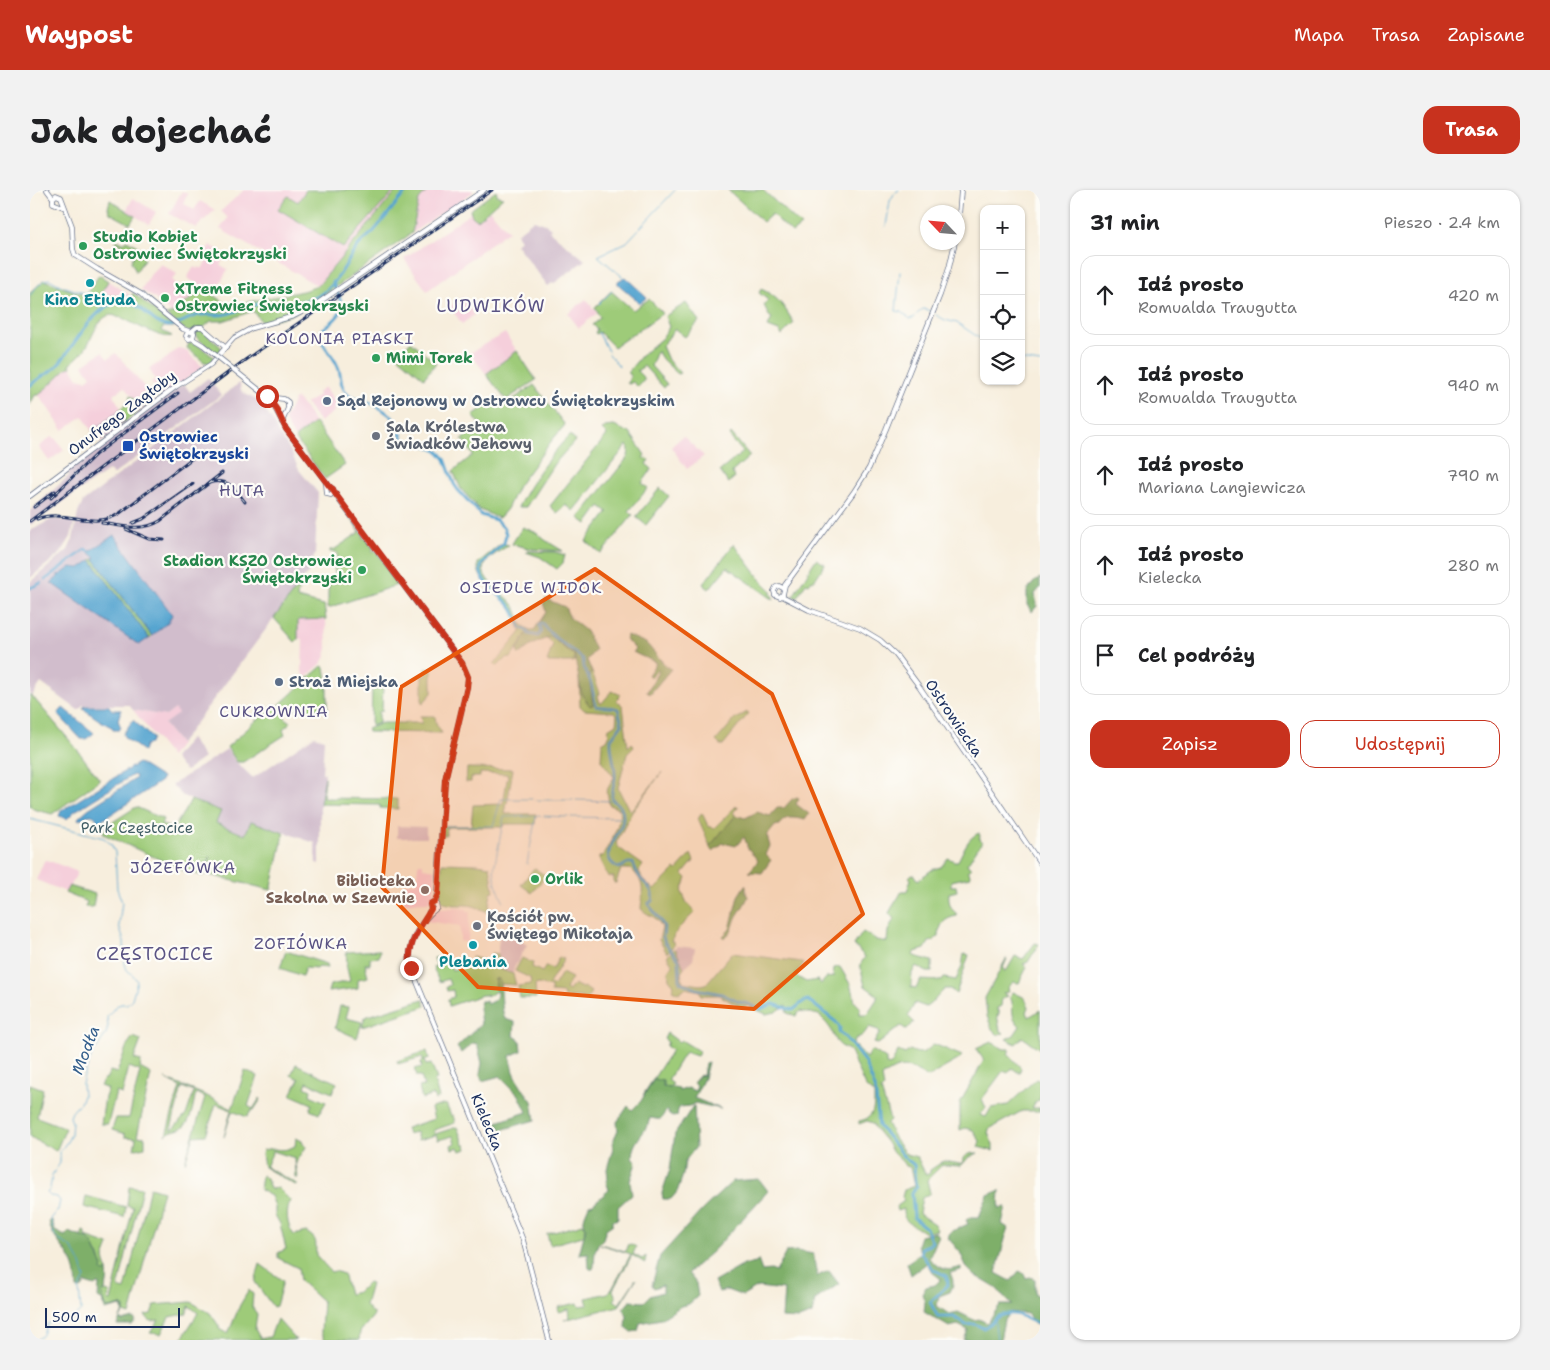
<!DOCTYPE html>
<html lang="pl">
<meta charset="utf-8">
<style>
body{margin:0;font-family:"Shantell Sans",sans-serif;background:#f2f2f2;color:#202124}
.controls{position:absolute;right:15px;top:15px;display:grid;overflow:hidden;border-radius:10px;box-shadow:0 1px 4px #0004}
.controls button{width:45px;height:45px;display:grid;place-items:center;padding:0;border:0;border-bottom:1px solid #e0e0e0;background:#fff;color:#202124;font:25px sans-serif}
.compass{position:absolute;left:890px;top:15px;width:45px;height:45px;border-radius:50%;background:#fff;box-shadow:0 1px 4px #0004;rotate:296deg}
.scale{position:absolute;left:15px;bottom:12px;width:135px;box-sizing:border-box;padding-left:5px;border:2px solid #1b2f5e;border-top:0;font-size:14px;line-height:18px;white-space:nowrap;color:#1b2f5e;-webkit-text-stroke:4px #fdfcf7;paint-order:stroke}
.stop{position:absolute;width:15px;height:15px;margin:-11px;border:4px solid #c8321e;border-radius:50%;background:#fff}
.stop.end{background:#c8321e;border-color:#fff;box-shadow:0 1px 5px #0008}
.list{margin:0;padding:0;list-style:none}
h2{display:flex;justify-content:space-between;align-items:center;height:65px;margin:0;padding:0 20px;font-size:21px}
h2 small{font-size:16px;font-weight:400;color:#757577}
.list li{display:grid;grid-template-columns:32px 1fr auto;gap:15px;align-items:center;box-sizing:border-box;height:80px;margin:0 10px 10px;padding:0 10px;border:1px solid #e0e0e0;border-radius:15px}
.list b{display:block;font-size:19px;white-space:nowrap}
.list p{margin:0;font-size:16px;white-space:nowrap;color:#757577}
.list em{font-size:16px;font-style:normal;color:#757577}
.actions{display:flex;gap:10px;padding:15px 20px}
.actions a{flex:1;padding:11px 0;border:1px solid #c8321e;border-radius:15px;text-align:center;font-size:18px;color:#c8321e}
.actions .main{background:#c8321e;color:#fff}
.icon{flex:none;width:28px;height:28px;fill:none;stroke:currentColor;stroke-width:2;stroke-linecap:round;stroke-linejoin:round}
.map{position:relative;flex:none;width:1010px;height:1150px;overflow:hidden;border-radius:15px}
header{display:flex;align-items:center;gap:30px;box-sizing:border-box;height:70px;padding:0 25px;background:#c8321e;color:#fff}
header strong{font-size:24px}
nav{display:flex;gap:28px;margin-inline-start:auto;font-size:18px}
.intro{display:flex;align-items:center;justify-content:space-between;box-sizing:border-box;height:120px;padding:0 30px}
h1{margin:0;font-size:35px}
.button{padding:12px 22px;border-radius:15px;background:#c8321e;color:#fff;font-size:18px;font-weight:700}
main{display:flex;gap:30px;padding:0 30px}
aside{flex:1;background:#fff;border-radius:15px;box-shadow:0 1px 4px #0004}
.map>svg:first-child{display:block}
.built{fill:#f5cfdb}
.industrial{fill:#d1bdcc}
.green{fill:#9ecb79;stroke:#5c7d6c;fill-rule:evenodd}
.forest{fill:#7eaf69;stroke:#4c6f64}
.water{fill:#57a5d0;stroke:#396a97}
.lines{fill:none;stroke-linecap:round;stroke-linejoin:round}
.stream{stroke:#57a5d0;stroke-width:1}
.canal{stroke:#57a5d0;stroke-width:2.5}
.river{stroke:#57a5d0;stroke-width:3}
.major-casing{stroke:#68728a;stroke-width:5.5}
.major{stroke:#fff;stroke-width:4}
.rail-casing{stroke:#1b2f5e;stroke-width:3}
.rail{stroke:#fdfcf7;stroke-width:1;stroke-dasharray:4;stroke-linecap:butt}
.major-bridge-casing{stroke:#68728a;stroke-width:5.5;stroke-linecap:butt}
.major-bridge{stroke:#fff;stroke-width:4}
.route{stroke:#c8321e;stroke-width:6}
.marked{fill:#e8590c;fill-opacity:0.2;stroke:#e8590c;stroke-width:4;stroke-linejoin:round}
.leisure-dot{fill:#2e9e5b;stroke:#fdfcf7;stroke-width:2}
.culture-dot{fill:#0f9aa8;stroke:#fdfcf7;stroke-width:2}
.service-dot{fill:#5c6f8a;stroke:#fdfcf7;stroke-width:2}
.worship-dot{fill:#6b7280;stroke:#fdfcf7;stroke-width:2}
.transit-dot{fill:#1a4fb4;stroke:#fdfcf7;stroke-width:2}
.education-dot{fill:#8d6e63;stroke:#fdfcf7;stroke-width:2}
.labels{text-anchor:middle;stroke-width:4.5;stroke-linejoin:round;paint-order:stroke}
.leisure-label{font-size:15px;font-weight:bold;fill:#27864d;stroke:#fdfcf7;text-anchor:start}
.culture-label{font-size:15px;font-weight:bold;fill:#0d838f;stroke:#fdfcf7}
.service-label{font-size:15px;font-weight:bold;fill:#4e5e75;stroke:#fdfcf7;text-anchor:start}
.street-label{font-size:15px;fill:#1b2f5e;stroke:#fdfcf7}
.worship-label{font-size:15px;font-weight:bold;fill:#5b616d;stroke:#fdfcf7;text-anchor:start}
.transit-label{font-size:15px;font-weight:bold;fill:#164399;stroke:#fdfcf7;text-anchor:start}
.park-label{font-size:15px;fill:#425e66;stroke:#fdfcf7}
.education-label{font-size:15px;font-weight:bold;fill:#785e54;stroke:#fdfcf7;text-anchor:end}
.neighbourhood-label{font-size:16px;letter-spacing:1px;fill:#5a5384;stroke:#fdfcf7}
.water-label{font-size:16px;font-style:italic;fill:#335e8c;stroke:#fdfcf7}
.quarter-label{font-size:18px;letter-spacing:1px;fill:#5a5384;stroke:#fdfcf7}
</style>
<header>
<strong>Waypost</strong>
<nav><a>Mapa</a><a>Trasa</a><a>Zapisane</a></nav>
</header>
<div class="intro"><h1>Jak dojechać</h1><a class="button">Trasa</a></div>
<main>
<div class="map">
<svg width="1010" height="1150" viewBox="0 0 1010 1150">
<rect width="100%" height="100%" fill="#fdfcf7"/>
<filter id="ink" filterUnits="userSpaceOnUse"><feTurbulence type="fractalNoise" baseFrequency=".02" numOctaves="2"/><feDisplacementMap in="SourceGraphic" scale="10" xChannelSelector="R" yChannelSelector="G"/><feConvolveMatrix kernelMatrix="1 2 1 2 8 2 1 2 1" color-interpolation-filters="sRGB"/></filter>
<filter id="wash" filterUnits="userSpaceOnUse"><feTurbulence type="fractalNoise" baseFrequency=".0096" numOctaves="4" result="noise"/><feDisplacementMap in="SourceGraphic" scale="20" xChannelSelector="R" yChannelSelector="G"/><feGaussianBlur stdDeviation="1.12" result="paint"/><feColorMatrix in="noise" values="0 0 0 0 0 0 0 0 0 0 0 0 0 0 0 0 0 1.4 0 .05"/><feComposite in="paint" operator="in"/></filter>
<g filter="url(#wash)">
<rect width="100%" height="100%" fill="#f7eedd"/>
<g class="built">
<path d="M 214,0 L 367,0 L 288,96 L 190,39 L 198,28 L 191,21 Z"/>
<path d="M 398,0 L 442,0 L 443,2 L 382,43 L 389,10 Z"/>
<path d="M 152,1 L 158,4 L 153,13 L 164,20 L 170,11 L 185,20 L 166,38 L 139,24 Z"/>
<path d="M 103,8 L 126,22 L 119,34 L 96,21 Z"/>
<path d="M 460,20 L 478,41 L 397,101 L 374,69 L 441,23 L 447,30 Z"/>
<path d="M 180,55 L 196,64 L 190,75 L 198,79 L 184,104 L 157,88 L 164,77 L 167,79 L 169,77 L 172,79 L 177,70 L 173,67 Z"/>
<path d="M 131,74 L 147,84 L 142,90 L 152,102 L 162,96 L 163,93 L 174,99 L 151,116 L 154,121 L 142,124 L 124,108 L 111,100 L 121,84 Z"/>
<path d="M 78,91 L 99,104 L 98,106 L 70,105 Z"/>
<path d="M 433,107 L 444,125 L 432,134 L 420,117 Z"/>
<path d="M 556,109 L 567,123 L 549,138 L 538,124 Z"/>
<path d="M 475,143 L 487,161 L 456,184 L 440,163 Z"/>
<path d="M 148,158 L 154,159 L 173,177 L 132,207 L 121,192 L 125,189 L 119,179 L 137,168 Z"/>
<path d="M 72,162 L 78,169 L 86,163 L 126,211 L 108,225 L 108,220 L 105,216 L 108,214 L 94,197 L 83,205 L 91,218 L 61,240 L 53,226 L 33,240 L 9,205 L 38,177 L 41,177 L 48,188 L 56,190 L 61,186 L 53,175 Z"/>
<path d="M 295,197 L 308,215 L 303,219 L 305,221 L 290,232 L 276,213 L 289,205 L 288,202 Z"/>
<path d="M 267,208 L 285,232 L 265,248 L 254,230 L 264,210 Z"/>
<path d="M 653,246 L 674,266 L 657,279 L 641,257 Z"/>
<path d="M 21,247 L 25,248 L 34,260 L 19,271 L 9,257 Z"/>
<path d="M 296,429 L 297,459 L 295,468 L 292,473 L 276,487 L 272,483 L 273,449 L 268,449 L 268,430 Z"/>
<path d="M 145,519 L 149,524 L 134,534 L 150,554 L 141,567 L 103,520 L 136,526 Z"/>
<path d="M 17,670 L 48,682 L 36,702 L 6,690 L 14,671 Z"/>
<path d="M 389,673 L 393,673 L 393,678 L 406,680 L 404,708 L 399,712 L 374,713 L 375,693 L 386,693 L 388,675 Z"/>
<path d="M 427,718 L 437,719 L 437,721 L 440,721 L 438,752 L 430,751 L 430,736 L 396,731 L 402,723 L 410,719 Z"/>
</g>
<g class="industrial">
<path d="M 504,30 L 515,34 L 521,38 L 519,41 L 555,70 L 523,94 L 522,93 L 518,96 L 486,54 L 490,50 L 487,43 Z"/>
<path d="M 178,188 L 191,205 L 83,285 L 79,280 L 0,335 L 0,321 L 39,286 L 38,280 L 154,194 L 160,202 Z"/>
<path d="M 212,191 L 210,195 L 211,200 L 216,205 L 227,210 L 242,230 L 247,241 L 260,260 L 269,280 L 288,303 L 285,364 L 278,383 L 150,554 L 134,534 L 148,524 L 145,519 L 136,526 L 103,520 L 99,515 L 53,515 L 48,520 L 11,493 L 2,506 L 0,505 L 0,392 L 38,360 L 43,349 L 48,323 L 53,312 Z"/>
<path d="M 88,221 L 97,233 L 70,253 L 61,240 Z"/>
<path d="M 22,329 L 43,331 L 44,334 L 41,347 L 31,363 L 0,388 L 0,341 Z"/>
<path d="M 284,546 L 294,549 L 292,583 L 295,584 L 290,615 L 290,674 L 286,673 L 285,653 L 221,631 L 216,645 L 188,634 L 185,633 L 190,621 L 153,606 L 142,595 L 197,559 L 206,572 L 223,588 Z"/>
<path d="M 160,548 L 174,568 L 156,581 L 151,577 L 144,568 Z"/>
<path d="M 367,636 L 396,637 L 396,648 L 367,648 Z"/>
<path d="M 474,739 L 497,755 L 484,778 L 483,784 L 469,779 L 468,756 L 470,744 Z"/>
<path d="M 647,756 L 665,758 L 663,770 L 654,778 L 645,758 Z"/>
</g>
<g class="green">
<path d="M 276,0 L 365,0 L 313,58 L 248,19 L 258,6 L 268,12 Z"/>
<path d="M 367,0 L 398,0 L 389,10 L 382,43 L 278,117 L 256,127 L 232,132 L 223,121 L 193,131 L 181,131 L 173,138 L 171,137 L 158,142 L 136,125 L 153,121 L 151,116 L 174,99 L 196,113 L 204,115 L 273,101 L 288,96 Z"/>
<path d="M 698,0 L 733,0 L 771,36 L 762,43 L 742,24 L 733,32 Z"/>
<path d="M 466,1 L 468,6 L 473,7 L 447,30 L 442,26 L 440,20 Z"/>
<path d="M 80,10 L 105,26 L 100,34 L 80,23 L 78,18 Z"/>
<path d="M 87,50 L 93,53 L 97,50 L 114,60 L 111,66 L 114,69 L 106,82 L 101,71 L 105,63 L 85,52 Z"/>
<path d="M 69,85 L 78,91 L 70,105 L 99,107 L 102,106 L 103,103 L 144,137 L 133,137 L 132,141 L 142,146 C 132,150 101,132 90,127 L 89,128 C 72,116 63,146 57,156 C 53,163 46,169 40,174 L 41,177 L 38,177 L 9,205 L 5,205 L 0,215 L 0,103 L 14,90 L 56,106 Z"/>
<path d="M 731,99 C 749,107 754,117 764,133 L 752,145 L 749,141 L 738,137 L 742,128 L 739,126 L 734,115 L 738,110 L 729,103 Z"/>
<path d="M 581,101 L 603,120 L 619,109 L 633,123 L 584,157 L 569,142 L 566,144 L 565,143 L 567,139 L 562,135 L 570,128 L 565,117 Z"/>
<path d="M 656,113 L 669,131 L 655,147 L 645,139 L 632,156 L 638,170 L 650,183 L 648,184 L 633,170 L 627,161 L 621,176 L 637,194 L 634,198 L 614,176 L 607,181 L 615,189 L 608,197 L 603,192 L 599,194 L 597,193 L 601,186 L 598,182 L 612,165 L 632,148 L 639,137 L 635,126 Z"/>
<path d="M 168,139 L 172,140 L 191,157 L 191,161 L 188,165 L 167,148 L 165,143 Z"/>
<path d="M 381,151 L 406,173 L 394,188 L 368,166 Z"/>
<path d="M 159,153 L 168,155 L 185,168 L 180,173 L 174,172 L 157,158 Z"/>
<path d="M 487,161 L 506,190 L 476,210 L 456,184 Z"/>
<path d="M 504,195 L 535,235 L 523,249 L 488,296 L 477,319 L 469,328 L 450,320 L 431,299 L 423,281 L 443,265 L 432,249 L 450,235 L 443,225 L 468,208 L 473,215 L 475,215 Z"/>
<path d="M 100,206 L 108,213 L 105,216 L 108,220 L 103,225 L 117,215 L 117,216 L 89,236 L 95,231 L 88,221 L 99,212 Z"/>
<path d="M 285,232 L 315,275 L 295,289 L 265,248 Z"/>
<path d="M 584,236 L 600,243 L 615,265 L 613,268 L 619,270 L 616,274 L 622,279 L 612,293 L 618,298 L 599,321 L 603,325 L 571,364 L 556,351 L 578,322 L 570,316 L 557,334 L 549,328 L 598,267 L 599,259 L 597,255 L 544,321 L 536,315 L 527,323 L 520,316 L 577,245 L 572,240 L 575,237 Z"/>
<path d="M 701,243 L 720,266 L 702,282 L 704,288 L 698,293 L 690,281 L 713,262 L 700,247 Z"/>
<path d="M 540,245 L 545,251 L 524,274 L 496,317 L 488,317 C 502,290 519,266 540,245 Z"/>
<path d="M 630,298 L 639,306 L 616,335 L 606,327 Z"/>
<path d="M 321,329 L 334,346 L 332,348 L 337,349 L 343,358 L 342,363 L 345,360 L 370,394 L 298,418 L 298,402 L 300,388 L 303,388 L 304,393 L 307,392 L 304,377 L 307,376 L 307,362 L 300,362 L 300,360 L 305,359 L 330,342 Z"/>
<path d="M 493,337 L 507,343 L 515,350 L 533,361 L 502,359 L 482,354 L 486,347 Z"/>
<path d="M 471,354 L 479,355 C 472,360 460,366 455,374 C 446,387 475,404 482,413 C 487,419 489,426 491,434 L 500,440 C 492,448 488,460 480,469 L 477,467 L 467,477 L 464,474 L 491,442 C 488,435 486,426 482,420 C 473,403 446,395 448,373 Z"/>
<path d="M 704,354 L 731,390 L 741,400 L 741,403 L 744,410 L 697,377 L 679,399 L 673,394 Z"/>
<path d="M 497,361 L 525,362 L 535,365 L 533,373 L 527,379 L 510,367 L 496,362 Z"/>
<path d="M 64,369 L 121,445 L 123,445 L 119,448 L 61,370 Z"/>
<path d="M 786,369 L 795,374 L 784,391 L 782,390 L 779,394 L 776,393 L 766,408 L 763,406 Z"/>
<path d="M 269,395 L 267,408 L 293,415 L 294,414 L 296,429 L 268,430 L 268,449 L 265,452 L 244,428 Z"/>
<path d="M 521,447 L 540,463 L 544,464 L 544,472 L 517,472 L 523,454 L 517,448 Z"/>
<path d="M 292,476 L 295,477 L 297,490 L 297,520 L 250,519 L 248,516 Z"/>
<path d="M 396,479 L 402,479 L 402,503 L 392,514 L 392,486 L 396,485 Z"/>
<path d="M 562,482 L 570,503 L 568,506 L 570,513 L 572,513 L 582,501 L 591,505 L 586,510 L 593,516 L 598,557 L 602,553 L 604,557 L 597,564 L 588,598 L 599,620 L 601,621 L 632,582 L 602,622 L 586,653 L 589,658 L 613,675 L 609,681 L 612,688 L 624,700 L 645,679 L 647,680 L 661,664 L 664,671 L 653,684 L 657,688 L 652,702 L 657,713 L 665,722 L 648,739 L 641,751 L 645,754 L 637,763 L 629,750 L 632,737 C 625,724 621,728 611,719 C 612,701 616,693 601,679 L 591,679 L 586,693 L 584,693 L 584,687 L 578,687 L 569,668 L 569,666 L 573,666 C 580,651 592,635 589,619 L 579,615 L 578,606 L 576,602 L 584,587 L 571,570 L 572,553 L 577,550 L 579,546 L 578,539 L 586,534 L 587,525 L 584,522 L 554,520 L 550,516 L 549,488 L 552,505 L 563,515 L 559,486 Z"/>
<path d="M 353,496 L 352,521 L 349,522 L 349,533 L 341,536 L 342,497 Z"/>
<path d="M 0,505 L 2,506 L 46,558 L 70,590 L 22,624 L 3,619 L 0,616 Z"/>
<path d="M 245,514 L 258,531 L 261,532 L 253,539 L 255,545 L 213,572 L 207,572 L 197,557 Z"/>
<path d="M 717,522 L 719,523 L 693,555 L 690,555 L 686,551 L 704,530 Z"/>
<path d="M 390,526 L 405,526 L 406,533 L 412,543 L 338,542 L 337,539 L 352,533 L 392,533 Z"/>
<path d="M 437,578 L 483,579 L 475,624 L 506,624 L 505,634 L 474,634 L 473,637 L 417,637 L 416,646 L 413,646 L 413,636 L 441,636 L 443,615 L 473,614 L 478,584 L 450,583 L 450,587 L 441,587 L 441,592 L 436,592 Z"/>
<path d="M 295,587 L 293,608 L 366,609 L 368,610 L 368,619 L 350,618 L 350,615 L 290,614 Z"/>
<path d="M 161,610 L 191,621 L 186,633 L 215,645 L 221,631 L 254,643 L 241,700 L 175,684 L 180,667 L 173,686 L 153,680 L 73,644 L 75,637 L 106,617 L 133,629 L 131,635 L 144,638 Z"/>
<path d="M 706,616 L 709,617 L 704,622 L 706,625 L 680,656 L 668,629 L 672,623 L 678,636 L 684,638 Z"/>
<path d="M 949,643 L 950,646 L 949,649 L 952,652 L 937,674 L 941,679 L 937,681 L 940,684 L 940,687 L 921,691 L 921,696 L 926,696 L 927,701 L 919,703 C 918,710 920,719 926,723 L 927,726 C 914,728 909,735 909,747 L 904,749 L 904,751 L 899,752 L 895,759 L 885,762 L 883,764 L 884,766 L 902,771 L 902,782 L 897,782 L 886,776 L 882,783 L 881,797 L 886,798 L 890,790 L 912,791 L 914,788 L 926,790 L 932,776 L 934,764 L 939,765 L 926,804 L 920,799 L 915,799 C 908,805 903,813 896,817 L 885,813 L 878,826 L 884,832 L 877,840 L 871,836 C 863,841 856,849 848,854 L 844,853 L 850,842 L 848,840 L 839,837 L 833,845 L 825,849 L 823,854 L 836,868 L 841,860 L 856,869 L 856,874 L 861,875 L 868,861 L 875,864 L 880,860 C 892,866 895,862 904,854 L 932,866 L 928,870 L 898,887 C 879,875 870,873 852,887 L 854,898 L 851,900 L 860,930 L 857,933 L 865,950 L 876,964 L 887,967 L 896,985 L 900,983 L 900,980 L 914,971 L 930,974 L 933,973 C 933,964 941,963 948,963 L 938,968 L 931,976 L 912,975 L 897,990 L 900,1003 L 892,1008 L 889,1024 L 904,1034 L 907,1040 L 895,1043 C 886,1036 872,1033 873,1019 L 867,1021 L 866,1017 L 874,1011 L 872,1007 L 874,1000 L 884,996 L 880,977 L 875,976 C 872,970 869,969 864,964 C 860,960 859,954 855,950 C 850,944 846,940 843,933 L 837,931 L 829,934 L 829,931 C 845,928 844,918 844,904 L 835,896 L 819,860 C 806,854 808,853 802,842 C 800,836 793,830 789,825 L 770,821 L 766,826 L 757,823 L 756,815 L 746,822 L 736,824 L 718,816 L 710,817 L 689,805 L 671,805 L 670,801 L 655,798 L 649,803 L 642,800 L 644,795 L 639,789 L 638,781 L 643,775 L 637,766 L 645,758 L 654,778 L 651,783 L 653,792 L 670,795 L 676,794 L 702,763 L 772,772 L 774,773 L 766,783 L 766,786 L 776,792 L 788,790 L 791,794 L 796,788 L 803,787 L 804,778 L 810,777 L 820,794 L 825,812 L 830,817 L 830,824 L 837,824 L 847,809 L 847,805 L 835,796 L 830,775 L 835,767 L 824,755 L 833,742 L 846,750 L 857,752 L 858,741 L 864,729 L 859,723 C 863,715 868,709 872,701 L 877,701 L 881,689 L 879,687 L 882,684 L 885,685 L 888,690 L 903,679 L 911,677 L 918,668 L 924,671 L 928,671 C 934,660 937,648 949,643 Z"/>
<path d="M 412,673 L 447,674 L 460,676 L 464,701 L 461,702 L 458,722 C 453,720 447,717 443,716 C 431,713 415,719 410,707 Z"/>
<path d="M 504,678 L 516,686 L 502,703 L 491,695 Z"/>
<path d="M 39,696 L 65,704 L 63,717 L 55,717 L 57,712 L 35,703 Z"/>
<path d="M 1005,753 L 1009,754 L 998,772 L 993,774 L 997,777 L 989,793 L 983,792 L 978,798 L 979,802 L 973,803 L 978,806 L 972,808 L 971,816 L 967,818 L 967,821 L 969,821 L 969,825 L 967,825 L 970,840 L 974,843 L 968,845 L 962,839 L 957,826 L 955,808 L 976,769 L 977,769 L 973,778 L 974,781 L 977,780 L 985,766 L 993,769 Z"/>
<path d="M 350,760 L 349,767 L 340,768 L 340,774 L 335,774 L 338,787 L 328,789 L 328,798 L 298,802 L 300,795 L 320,791 L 316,774 L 317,773 L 316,762 Z"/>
<path d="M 256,761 L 297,774 L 298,778 L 289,777 L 287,779 L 275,778 L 272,786 L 250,778 Z"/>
<path d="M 462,763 L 468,764 L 469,779 L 483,784 L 486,795 L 471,794 L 469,789 L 465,789 L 466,801 L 457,807 L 456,805 L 452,805 L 419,816 L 418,809 L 424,807 L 423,800 L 417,801 L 416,797 L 420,795 L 418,789 L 409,792 L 403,777 L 407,776 L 404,768 L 418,767 L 422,780 L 443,774 L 442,767 L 460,772 Z"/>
<path d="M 529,767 L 534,769 L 519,794 L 524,796 L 532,783 L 542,788 L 536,799 L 539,801 L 544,794 L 552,798 L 554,797 L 561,802 L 556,810 L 550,807 L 534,807 L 533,803 L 521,802 L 521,797 L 509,794 L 505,795 L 506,808 L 490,808 L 488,796 L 501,794 L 500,788 L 485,781 L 492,768 L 503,773 L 502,777 L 512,782 L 516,776 L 523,779 Z"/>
<path d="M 983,802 L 995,808 L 999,817 L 997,822 L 999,827 L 1010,820 L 1010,859 L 992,847 L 986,854 L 976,849 L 984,845 L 990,836 C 978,824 986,820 980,806 Z"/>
<path d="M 393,809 L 396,816 L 332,837 L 335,827 Z"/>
<path d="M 310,816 L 319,817 L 316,828 L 332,832 L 327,848 L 305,838 Z"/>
<path d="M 637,843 L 649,852 L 651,850 L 669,861 L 669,863 L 667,866 L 655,862 L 638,890 L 643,894 L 638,898 L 624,889 L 614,905 L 613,905 L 642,860 L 636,856 L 638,852 L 634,849 Z"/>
<path d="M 103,847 L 111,850 L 104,869 L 111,871 L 110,878 L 121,884 L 107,946 L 115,947 L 115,957 L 104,959 L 106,948 L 95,947 L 95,944 L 82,940 L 86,928 L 99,928 L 110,881 L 99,877 L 92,904 L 86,902 L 78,934 L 71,934 L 75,907 L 78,899 L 70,896 L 74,889 L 76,889 L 80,881 L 87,883 L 97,855 Z"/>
<path d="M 961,852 L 974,859 L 980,859 L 978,864 L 991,878 L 989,883 L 982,878 L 978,883 L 973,881 L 952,909 L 956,918 L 950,925 L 956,927 L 961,918 L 978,915 L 1006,889 L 1010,891 L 1010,910 L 1006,911 L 1002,918 L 1010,918 L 1010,921 L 992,921 L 959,939 L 958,943 L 963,955 L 963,961 L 948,957 L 950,951 L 943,940 L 935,938 L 930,940 L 930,913 L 954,870 L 946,859 Z"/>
<path d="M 397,861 L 399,869 L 394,871 L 396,875 L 401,874 L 407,889 L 404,890 L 409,908 L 405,910 L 403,905 L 392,909 L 389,897 L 394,896 L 391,886 L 387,886 L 385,879 L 392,877 L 391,872 L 393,871 L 392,867 L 368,874 L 367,871 Z"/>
<path d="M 266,874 L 307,893 L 302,903 L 277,892 L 275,897 L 281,900 L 280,905 L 296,912 L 289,924 L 280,920 L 282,914 L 261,905 L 269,889 L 261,885 Z"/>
<path d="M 215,881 L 228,886 L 218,916 L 223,919 L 230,908 L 231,909 L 224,920 L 222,920 L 217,927 L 202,921 L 194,947 L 201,920 L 186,914 L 176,945 L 164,946 L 155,972 L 175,907 L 166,903 C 163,913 162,933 152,938 C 146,941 141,940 136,945 L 150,897 L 135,889 L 175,905 L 202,919 ZM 152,897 L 164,902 L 156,925 L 143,939 L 141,939 Z"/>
<path d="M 0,894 L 13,899 L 7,927 L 36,938 L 26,961 L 0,947 Z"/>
<path d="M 416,914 L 421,926 L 423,925 L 425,933 L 404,940 L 405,944 L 427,937 L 434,955 L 436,955 L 437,959 L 430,961 L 428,957 L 422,959 L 421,955 L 425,953 L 423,946 L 408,950 L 406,945 L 388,950 L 386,942 L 378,945 L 376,938 L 404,929 L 401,918 Z"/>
<path d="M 266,948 L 272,951 L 276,957 L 266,973 L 268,988 L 266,988 L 265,968 L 243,961 L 236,977 L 267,994 L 267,996 L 234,977 L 232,964 L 233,960 C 246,956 250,964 265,956 Z"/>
<path d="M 232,985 L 237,989 L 240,999 L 248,998 L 260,1010 C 256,1023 256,1034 264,1045 L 276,1042 C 289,1050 285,1052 286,1065 L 301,1082 L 305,1081 L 313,1084 L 319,1104 L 328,1102 L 338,1093 L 341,1094 L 335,1115 L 344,1125 L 330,1142 L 329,1150 L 295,1150 L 291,1141 L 293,1112 L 270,1091 L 268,1078 L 248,1068 L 248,1063 L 256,1059 L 250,1034 L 245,1025 L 245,1016 L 241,1006 L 230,1000 Z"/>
<path d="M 99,996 L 112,998 L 88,1098 L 95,1100 L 120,997 L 133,1001 L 100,1125 L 94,1123 L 94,1118 L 92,1115 L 80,1118 L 76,1117 L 72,1104 L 75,1101 L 80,1102 L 78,1110 L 81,1111 L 103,1017 L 97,1015 Z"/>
<path d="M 56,1006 L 96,1017 L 94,1027 L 54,1017 Z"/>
<path d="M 553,1034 L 556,1038 L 553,1046 L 520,1055 L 517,1044 Z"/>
<path d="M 53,1041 L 56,1042 L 56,1047 L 79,1055 L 74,1068 L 77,1080 L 75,1082 L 72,1081 L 70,1069 L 62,1053 L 51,1047 Z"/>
<path d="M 570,1054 L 595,1061 L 598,1055 L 601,1054 L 606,1057 L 603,1064 L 612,1069 L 616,1066 L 615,1073 L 602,1065 L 585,1096 L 583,1100 L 586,1108 L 584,1110 L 589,1114 L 606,1089 L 589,1116 L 534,1130 L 540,1127 L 539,1119 L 529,1122 L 528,1117 L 548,1113 L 549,1116 L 558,1115 L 556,1108 L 578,1103 L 582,1099 L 601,1064 Z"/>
<path d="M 230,1074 L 253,1091 L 246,1116 L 243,1117 L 225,1092 Z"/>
<path d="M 219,1100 L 223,1104 L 222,1117 L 227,1124 L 225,1139 L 230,1148 L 240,1147 L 247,1129 L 266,1150 L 151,1150 L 168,1123 L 159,1116 L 156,1124 L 139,1127 L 131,1144 L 120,1143 L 129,1130 L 120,1131 L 115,1125 L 121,1124 L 124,1115 L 161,1112 L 180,1123 L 189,1136 L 189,1139 L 198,1144 L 210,1115 Z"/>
</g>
<g class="forest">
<path d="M 1010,388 L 1010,398 L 1005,404 L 1007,416 L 1002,422 L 997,415 L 997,401 L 1004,392 Z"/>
<path d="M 516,409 L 535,417 L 540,428 L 556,441 L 565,460 L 557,470 L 562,482 L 559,486 L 563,515 L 560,516 L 552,505 L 544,464 C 535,461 529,451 521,447 C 508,451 499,456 489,465 L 487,461 L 496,444 L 500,440 L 504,440 L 516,422 L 513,413 Z"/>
<path d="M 597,445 L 616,453 L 636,476 L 641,479 L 620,504 L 617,502 L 629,480 L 627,480 L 621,487 L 618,485 L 626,473 C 618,468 611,467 603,462 L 605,459 L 595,449 Z"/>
<path d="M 767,607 L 769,608 L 766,614 L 779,624 L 775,630 C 765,628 756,625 749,635 L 745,636 L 737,646 L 740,656 L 736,665 L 741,670 L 732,683 L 719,682 L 728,671 L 717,657 L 717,655 L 714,647 L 706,656 L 693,653 L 683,661 L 679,657 L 706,625 L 715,628 L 727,622 L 740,626 L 747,618 L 754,618 L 762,609 Z"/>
<path d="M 715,695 L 716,696 L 716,703 L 718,707 C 715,714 711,720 707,726 C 702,736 705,740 694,748 L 693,746 L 700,739 L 708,706 Z"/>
<path d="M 465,789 L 469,789 C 473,803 470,816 475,829 L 485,832 L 484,846 L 490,850 L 491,861 L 480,866 L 484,882 L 490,895 L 502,911 L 505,930 L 471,940 L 467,932 L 497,922 L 489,905 L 470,886 L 452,891 L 450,884 L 452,873 L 447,854 L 443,853 L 431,863 L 427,857 L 451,834 L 449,818 L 451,811 L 456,811 L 457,814 L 465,810 L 467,805 Z"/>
<path d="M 678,872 L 674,888 L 664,908 L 691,919 L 665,913 L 660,916 L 650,917 L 648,920 L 647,926 L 643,927 L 639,925 L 637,920 C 628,931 634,930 620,928 C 616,945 602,949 602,968 L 606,973 L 600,991 L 602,1004 L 588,1017 L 588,1028 L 586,1030 L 583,1030 L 583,1034 L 576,1039 L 573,1049 L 568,1054 L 565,1061 L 564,1076 L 563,1079 L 560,1079 L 559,1078 L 558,1063 L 549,1064 L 556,1038 C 551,1029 556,1024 559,1015 L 563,1014 L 579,1000 L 576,991 L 578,988 L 577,979 L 583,958 L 583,950 L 588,941 L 587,932 L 598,916 L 602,920 L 611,911 L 624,889 L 633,891 L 633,896 L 638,898 L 643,897 L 649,898 L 649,901 L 658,898 L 665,901 L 667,896 L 663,893 L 670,885 L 673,886 L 675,873 Z"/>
<path d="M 663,916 L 664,916 L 666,957 L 655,971 L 653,985 L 647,1002 L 641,1009 L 633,1009 L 632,1003 L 640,979 L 645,944 Z"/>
<path d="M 729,989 L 738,1001 L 684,1060 L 658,1083 L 666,1093 L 668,1106 L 659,1114 L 651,1116 L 631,1129 L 610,1133 L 608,1141 L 601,1142 L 596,1138 L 597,1126 L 593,1119 L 600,1111 L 614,1112 L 620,1106 L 633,1102 L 633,1095 L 624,1098 L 622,1095 L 630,1066 L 673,1019 L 703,991 Z"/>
<path d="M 970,1000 L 969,1018 L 976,1017 L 972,1034 L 978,1038 L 966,1083 L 981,1091 L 989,1081 L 993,1083 L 996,1088 L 1000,1087 L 1005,1089 L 1005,1104 L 1010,1106 L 1010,1136 L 1004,1134 L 998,1124 L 980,1122 L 974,1130 L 970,1150 L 934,1150 L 938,1140 L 928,1135 L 919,1137 L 894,1122 L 895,1112 L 892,1104 L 896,1097 L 905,1095 L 911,1089 L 902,1082 L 897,1073 L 881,1085 L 877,1073 L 891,1063 L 887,1055 L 890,1046 L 906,1042 L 909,1046 L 899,1068 C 910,1080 917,1082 931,1077 L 931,1080 L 920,1083 C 924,1091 924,1094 920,1102 L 909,1106 L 907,1116 L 919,1124 L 928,1122 L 944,1130 L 949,1129 L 957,1133 L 970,1115 L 982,1115 L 966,1098 L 944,1085 L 937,1078 L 930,1062 L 918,1048 L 920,1042 L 938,1034 L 936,1030 L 941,1027 L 949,1027 L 958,1005 Z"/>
<path d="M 22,1030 L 25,1041 L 35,1046 L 38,1042 L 58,1049 L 62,1053 L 73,1077 L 72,1081 L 75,1082 L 77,1080 C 78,1087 78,1099 72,1104 L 76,1117 L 80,1118 L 92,1115 L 94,1118 L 94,1123 L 89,1129 L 93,1131 L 103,1128 L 106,1130 L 102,1135 L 87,1135 L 93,1121 L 91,1116 L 75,1120 L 73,1111 L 68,1108 L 69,1094 L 67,1094 L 65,1096 L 55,1093 L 51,1099 L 47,1098 C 46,1088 46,1078 41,1070 C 33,1055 21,1048 19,1031 Z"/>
<path d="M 767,1061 L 783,1064 L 787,1086 L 799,1081 L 809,1094 L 785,1110 L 782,1124 L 769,1129 L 752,1128 L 754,1100 L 728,1097 L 713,1106 L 697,1100 L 689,1102 L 684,1092 L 714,1075 L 726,1073 L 728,1070 L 732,1081 L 741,1080 L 746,1082 L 756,1062 Z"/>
</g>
<g class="water">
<path d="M 595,87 L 617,107 L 610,113 L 588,94 L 588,91 Z"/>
<path d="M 84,345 L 141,423 L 142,425 L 138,432 L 122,446 L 64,369 L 66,368 L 59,362 Z"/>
<path d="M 61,370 L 119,448 L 109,455 L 21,393 L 28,387 L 28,384 L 30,385 L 41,377 L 50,378 Z"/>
<path d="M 55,516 L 79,516 L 82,520 L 91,520 L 88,530 L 91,538 L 89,540 L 83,540 L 82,537 C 76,535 58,523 53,518 Z"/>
<path d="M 33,518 L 64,543 L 56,549 L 51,549 L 28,524 Z"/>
<path d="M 103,530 L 122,548 L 120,554 L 115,555 L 113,561 L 95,548 L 93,544 Z"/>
<path d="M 108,573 L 132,588 L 131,591 L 68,633 C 65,621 57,625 49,630 L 48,628 L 58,619 L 105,589 L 106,586 L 103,585 L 45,621 L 37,629 L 29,626 L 31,621 Z"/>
</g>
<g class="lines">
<g class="stream">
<path d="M 866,2 L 869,0"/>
<path d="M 856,36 L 860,11 L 864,4"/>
<path d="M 870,82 L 866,121 L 872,122 L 880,129 L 885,127"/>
<path d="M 594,88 L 568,66 L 597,52 L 645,0"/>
<path d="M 0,106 C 5,99 10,91 19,89 L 32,96 L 67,107"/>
<path d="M 71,107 L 89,112"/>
<path d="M 569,114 L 582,101"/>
<path d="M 887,124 L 893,119 L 901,121"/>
<path d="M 906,125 L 915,130 L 927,133 L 954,151"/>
<path d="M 568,142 L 578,161"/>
<path d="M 579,164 L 589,176"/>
<path d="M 991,170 L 1010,173"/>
<path d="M 506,610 L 543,610"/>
<path d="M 546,610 L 585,611"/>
<path d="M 514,626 L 538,627"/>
<path d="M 541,627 L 593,628"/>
<path d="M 0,629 L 74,648 L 81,654 L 85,662 L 87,699 L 92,712 L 89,735 L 94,752 L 95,774 L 97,780 L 103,785 L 107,791 L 102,809 L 97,814 L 91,814 L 86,816 L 77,827 L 78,836 L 76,844 L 62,865 L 54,886 L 52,894 L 53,906 L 50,913 L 42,922 L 40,927 L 42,932 L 41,944 L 37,952 L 30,961 L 30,973 L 22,985 L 20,999 L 17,1003 L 20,1006 L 27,1007 L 30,1011 L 28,1020 L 21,1029 L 24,1044 L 29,1050 L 42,1058 L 51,1074 L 55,1088 L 49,1099 L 51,1121 L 41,1130 L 18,1133 L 12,1146 L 6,1150"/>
<path d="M 415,636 L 463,636 L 471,609 L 502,609"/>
<path d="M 497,674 L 506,626"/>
<path d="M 473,711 L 466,694 L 464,679 L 474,627 L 511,626"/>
<path d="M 961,1132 L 965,1133 L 967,1150"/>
</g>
<g class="canal">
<path d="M 15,390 L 56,359 L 59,361"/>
<path d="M 0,398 L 11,393"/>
</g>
<g class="river">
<path d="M 303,92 C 304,97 307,101 309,106 C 317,125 302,131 291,141 L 290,147 C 294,158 304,166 308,177 C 312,185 309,195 316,202 C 321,209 333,210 341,213 C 347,216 355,221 360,225 C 368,232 369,244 375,252 L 397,256 L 409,262 L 415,269 L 424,294 L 428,300 L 451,325 L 466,330 L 474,338 L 476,344 L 474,353 L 452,374 C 444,391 473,405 481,417 C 486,423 487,431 491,438 L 496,440 L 499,444 L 508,446 L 511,442 L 509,435 L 512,433 C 523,449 539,457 553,469 L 554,477 L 561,493 L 566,516 C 574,518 581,516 588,519 L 592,534 L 581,549 C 580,562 586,575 585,588 C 585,594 581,601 582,607 C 584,617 594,611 593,629 C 591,647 564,666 589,678 L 598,673 L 603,673 C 605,678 607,684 611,689 C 617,696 624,699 622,711 L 618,714 L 630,729 L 634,737 L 633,747 L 635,753 L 649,770 L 650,792 L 667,799 L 692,804 L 709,812 L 719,814 L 730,819 L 743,814 L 763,820 L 773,812 L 778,810 L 806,832 L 810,838 L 809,842 L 816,848 L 834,871 L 845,897 L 849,936 L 874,967 L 884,975 C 885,982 883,991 887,997 L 882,1002 L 884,1028 L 896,1038 L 902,1052 L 899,1055 L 891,1058 L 891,1063 L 900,1076 L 904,1080 L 917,1086 L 918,1095 L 900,1112 L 908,1127 L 924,1127 L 936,1135 L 945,1134 L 953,1138 C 960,1136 962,1129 969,1126 C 987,1119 995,1130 1010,1134"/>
<path d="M 0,196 C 8,187 19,184 27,176 C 44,157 60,121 85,113 C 110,105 119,135 138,136 C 149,136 159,126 170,125 C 179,124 188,126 197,124 C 209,121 220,115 233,113 C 253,110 273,116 292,104 C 307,94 317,71 328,56 C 333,50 339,46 344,41 C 356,27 366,13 378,0"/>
</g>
</g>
</g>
<g filter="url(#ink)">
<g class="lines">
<g class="major-casing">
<g id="major">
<path d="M 17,0 L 23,8"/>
<path d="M 23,8 L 26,5 L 31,7 L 42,36 L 43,59 L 45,65 L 67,79 L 111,104 L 117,110"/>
<path d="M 23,8 L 23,13 L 33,17"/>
<path d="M 928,39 L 931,0"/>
<path d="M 116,109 L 153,139 L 164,143"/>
<path d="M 162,141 L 167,137 L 172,137 L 196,158"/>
<path d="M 158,142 L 156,146 L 159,149 L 163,148 L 164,143"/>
<path d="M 163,149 L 173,155"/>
<path d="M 228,199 L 236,205 L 245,218 L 256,239 L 300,297 L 303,299 L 309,310 L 432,473 L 438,487 L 437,497 L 415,590 L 406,713"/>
<path d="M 237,207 L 254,209 L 258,212 L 258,218 L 252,232"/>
<path d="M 296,294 L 297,304 L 301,305 L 303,302"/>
<path d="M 0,306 L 147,196 L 181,174 L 204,148 L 222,138 L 264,126 L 282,117 L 454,0"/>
<path d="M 753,398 L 749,396 L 746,397 L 744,401 L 745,405 L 750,407 L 753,404 L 755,395 L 823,303 L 839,278 L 856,239 L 910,105 L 919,78 L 925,52"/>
<path d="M 752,406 L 779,420 L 830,438 L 850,450 L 865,464 L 889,496 L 1010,673"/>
<path d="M 406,713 L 407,718 C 391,730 377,753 380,775 L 493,1050 L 519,1150"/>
<path d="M 399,722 L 401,719 L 400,715 L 406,709"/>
</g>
</g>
<use href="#major" class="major"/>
<g class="rail-casing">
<g id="rail">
<path d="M 179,293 C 198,287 205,299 215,312"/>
<path d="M 21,308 L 66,264 L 148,203"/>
<path d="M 4,317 L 25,301"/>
<path d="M 7,329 C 35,318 64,341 90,323 L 169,263"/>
<path d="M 0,331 L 215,170 L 462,0"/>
<path d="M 72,333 C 92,336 112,342 130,331 L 192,283"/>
<path d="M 103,333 L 113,329 L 163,294"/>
<path d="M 96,339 L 119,349 L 134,350"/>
</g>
</g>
<use href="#rail" class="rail"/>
<g class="major-bridge-casing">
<path id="major-bridge" d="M 173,155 L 228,199"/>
</g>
<use href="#major-bridge" class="major-bridge"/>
</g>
</g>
<g class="lines" filter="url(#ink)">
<path class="route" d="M 237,206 L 247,220 L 256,239 L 300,297 L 303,299 L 304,302 L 432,473 L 438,487 L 437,497 L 415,590 L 408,704 L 405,711 L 400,714 L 401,719 C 390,738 375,756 381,778"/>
</g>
<path class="marked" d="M 565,379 L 742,504 L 833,724 L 724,819 L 448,797 L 352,697 L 371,497 Z"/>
<g class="leisure-dot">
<circle cx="53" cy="56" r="5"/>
<circle cx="135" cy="108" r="5"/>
<circle cx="346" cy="168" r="5"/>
<circle cx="332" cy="380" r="5"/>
<circle cx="505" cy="689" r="5"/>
</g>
<g class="culture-dot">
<circle cx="60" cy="93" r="5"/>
<circle cx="443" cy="755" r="5"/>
</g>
<g class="service-dot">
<circle cx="297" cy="211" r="5"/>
<circle cx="249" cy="492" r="5"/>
</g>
<g class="worship-dot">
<circle cx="346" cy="246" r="5"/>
<circle cx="447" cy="736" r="5"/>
</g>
<rect class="transit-dot" x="92" y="250" width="12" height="12" rx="2.5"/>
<circle class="education-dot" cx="395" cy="700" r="5"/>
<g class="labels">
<g class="leisure-label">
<text x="63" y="52">Studio Kobiet<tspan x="63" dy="17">Ostrowiec Świętokrzyski</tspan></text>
<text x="145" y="104">XTreme Fitness<tspan x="145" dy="17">Ostrowiec Świętokrzyski</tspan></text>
<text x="356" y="173">Mimi Torek</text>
<text x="322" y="376" text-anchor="end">Stadion KSZO Ostrowiec<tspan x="322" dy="17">Świętokrzyski</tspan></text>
<text x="515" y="694">Orlik</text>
</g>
<g class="culture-label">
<text x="60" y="115">Kino Etiuda</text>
<text x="443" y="777">Plebania</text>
</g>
<g class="service-label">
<text x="307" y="216">Sąd Rejonowy w Ostrowcu Świętokrzyskim</text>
<text x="259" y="497">Straż Miejska</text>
</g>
<g class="street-label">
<text transform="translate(92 223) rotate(-37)" y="5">Onufrego Zagłoby</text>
<text transform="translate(924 528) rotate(56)" y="5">Ostrowiecka</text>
<text transform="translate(457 932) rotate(67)" y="5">Kielecka</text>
</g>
<g class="worship-label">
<text x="356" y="242">Sala Królestwa<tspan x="356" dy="17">Świadków Jehowy</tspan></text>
<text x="457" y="732">Kościół pw.<tspan x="457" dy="17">Świętego Mikołaja</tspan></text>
</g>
<g class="transit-label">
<text x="109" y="252">Ostrowiec<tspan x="109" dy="17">Świętokrzyski</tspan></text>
</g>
<g class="park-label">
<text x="107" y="643">Park Częstocice</text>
</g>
<g class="education-label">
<text x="385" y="696">Biblioteka<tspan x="385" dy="17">Szkolna w Szewnie</tspan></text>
</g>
<g class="neighbourhood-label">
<text x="310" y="154">KOLONIA PIASKI</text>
<text x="212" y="306">HUTA</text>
<text x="501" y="403">OSIEDLE WIDOK</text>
<text x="244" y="527">CUKROWNIA</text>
<text x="153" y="683">JÓZEFÓWKA</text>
<text x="271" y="759">ZOFIÓWKA</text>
</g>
<g class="water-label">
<text transform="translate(55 860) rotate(-69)" y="6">Modła</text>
</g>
<g class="quarter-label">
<text x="461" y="122">LUDWIKÓW</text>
<text x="125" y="770">CZĘSTOCICE</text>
</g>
</g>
</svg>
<div class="controls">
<button>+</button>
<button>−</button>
<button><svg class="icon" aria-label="locate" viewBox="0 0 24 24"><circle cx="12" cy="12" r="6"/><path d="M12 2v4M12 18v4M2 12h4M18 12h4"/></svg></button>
<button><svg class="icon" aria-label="layers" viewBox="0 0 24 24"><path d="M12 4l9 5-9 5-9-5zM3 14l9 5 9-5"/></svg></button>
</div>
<svg class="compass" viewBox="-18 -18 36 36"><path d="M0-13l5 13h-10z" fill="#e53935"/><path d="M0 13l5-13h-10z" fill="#757577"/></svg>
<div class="scale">500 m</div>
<div class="stop" style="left:237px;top:206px"></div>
<div class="stop end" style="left:381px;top:778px"></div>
</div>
<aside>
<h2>31 min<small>Pieszo · 2.4 km</small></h2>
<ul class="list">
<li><svg class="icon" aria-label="ahead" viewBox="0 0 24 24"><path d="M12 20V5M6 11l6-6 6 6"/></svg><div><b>Idź prosto</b><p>Romualda Traugutta</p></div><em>420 m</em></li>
<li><svg class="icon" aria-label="ahead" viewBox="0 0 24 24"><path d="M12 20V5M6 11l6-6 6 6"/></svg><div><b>Idź prosto</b><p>Romualda Traugutta</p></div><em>940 m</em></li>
<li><svg class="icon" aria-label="ahead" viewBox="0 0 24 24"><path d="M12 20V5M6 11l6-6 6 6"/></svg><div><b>Idź prosto</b><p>Mariana Langiewicza</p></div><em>790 m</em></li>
<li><svg class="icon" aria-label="ahead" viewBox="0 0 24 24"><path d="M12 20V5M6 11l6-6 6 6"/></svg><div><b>Idź prosto</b><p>Kielecka</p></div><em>280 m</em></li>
<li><svg class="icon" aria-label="arrive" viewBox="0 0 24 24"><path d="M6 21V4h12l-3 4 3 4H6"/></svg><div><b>Cel podróży</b></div></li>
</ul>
<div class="actions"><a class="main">Zapisz</a><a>Udostępnij</a></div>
</aside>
</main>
